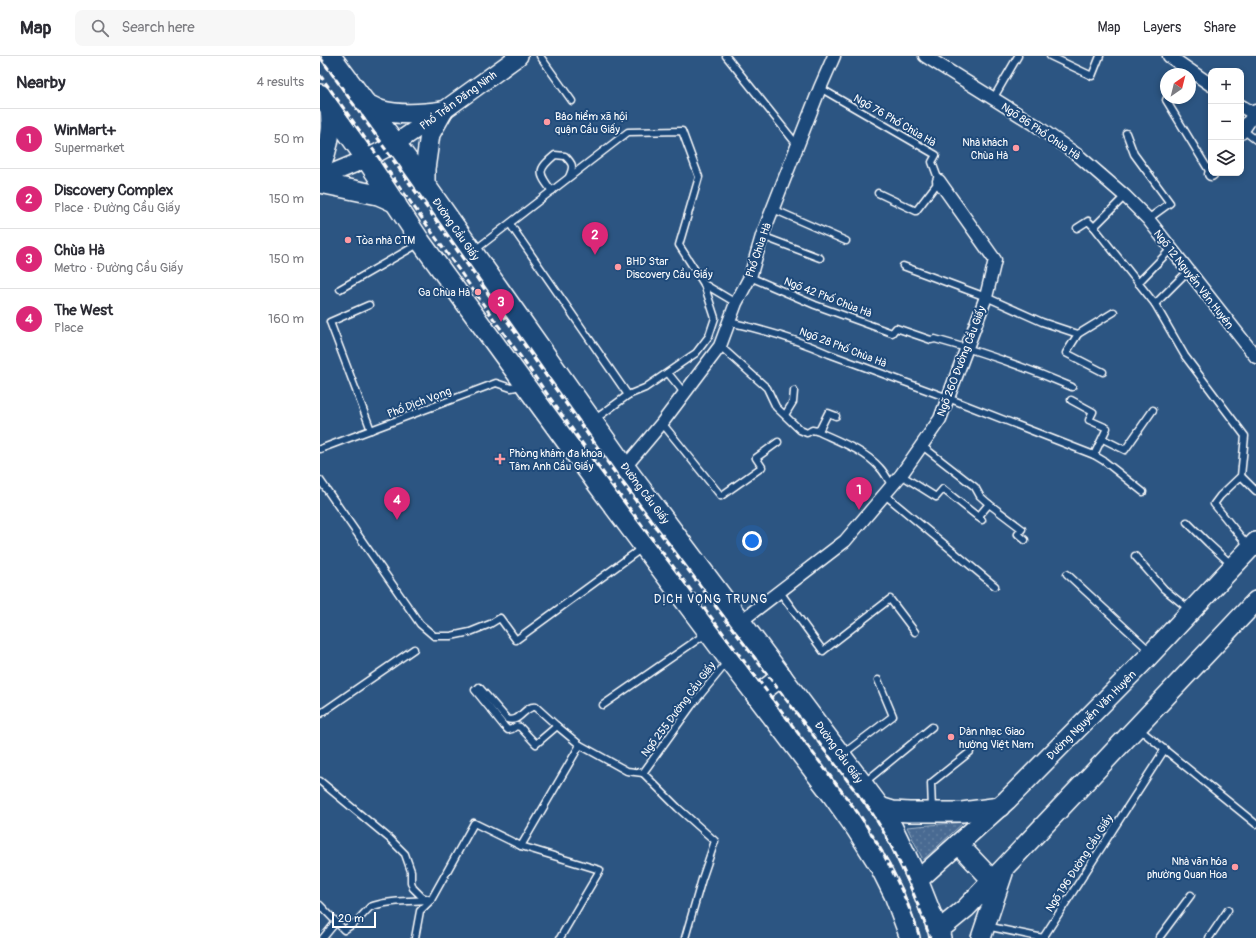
<!DOCTYPE html>
<meta charset="utf-8">
<style>
body{margin:0;font-family:Pangolin,sans-serif;background:#f7f7f7;color:#2b2b33}
.controls{position:absolute;right:12px;top:12px;display:grid;overflow:hidden;border-radius:8px;box-shadow:0 2px 6px #0003}
.controls button{width:36px;height:36px;display:grid;place-items:center;padding:0;border:0;border-bottom:1px solid #e1e1e2;background:#fff;color:#2b2b33;font:20px sans-serif}
.compass{position:absolute;left:840px;top:12px;width:36px;height:36px;border-radius:50%;background:#fff;box-shadow:0 2px 6px #0003;rotate:35deg}
.scale{position:absolute;left:12px;bottom:10px;width:44px;box-sizing:border-box;padding-left:4px;border:2px solid #fff;border-top:0;font-size:11px;line-height:14px;white-space:nowrap;color:#fff;-webkit-text-stroke:3px #1f4a7a;paint-order:stroke}
.you{position:absolute;left:432px;top:485px;width:14px;height:14px;margin:-10px;border:3px solid #fff;border-radius:50%;background:#1a73e8;box-shadow:0 0 0 6px #1a73e833}
.badge{display:grid;place-items:center;width:26px;height:26px;border-radius:50%;background:#db2777;color:#fff;font-size:13px;font-weight:700}
.pin{position:absolute;translate:-50% -33px;filter:drop-shadow(0 1px 2px #0008)}
.pin::after{content:'';position:absolute;top:21px;width:14px;height:12px;background:inherit;clip-path:polygon(0 0,100% 0,50% 100%)}
.list{margin:0;padding:0;list-style:none}
h2{display:flex;justify-content:space-between;align-items:center;height:52px;margin:0;padding:0 16px;font-size:17px}
h2 small{font-size:13px;font-weight:400;color:#7c7c81}
.list li{display:grid;grid-template-columns:26px 1fr auto;gap:12px;align-items:center;box-sizing:border-box;height:60px;padding:0 16px;border-top:1px solid #e1e1e2}
.list b{display:block;font-size:15px;white-space:nowrap}
.list p{margin:0;font-size:13px;white-space:nowrap;color:#7c7c81}
.list em{font-size:13px;font-style:normal;color:#7c7c81}
.icon{flex:none;width:22px;height:22px;fill:none;stroke:currentColor;stroke-width:2;stroke-linecap:round;stroke-linejoin:round}
.map{position:relative;flex:none;width:936px;height:882px;overflow:hidden}
header{display:flex;align-items:center;gap:24px;box-sizing:border-box;height:56px;padding:0 20px;background:#fff;border-bottom:1px solid #e1e1e2}
header strong{font-size:19px}
nav{display:flex;gap:22px;margin-inline-start:auto;font-size:14px}
.search{width:280px;height:36px;background:#f7f7f7;display:flex;align-items:center;gap:10px;box-sizing:border-box;padding:0 14px;border-radius:8px;color:#7c7c81;font-size:15px}
main{display:flex}
aside{flex:1;background:#fff}
.map>svg:first-child{display:block}
.grass{fill:url(#grass-dots);stroke:#a4b5c8}
.lines{fill:none;stroke-linecap:round;stroke-linejoin:round}
.lane-casing{stroke:#fff;stroke-width:9}
.street-casing{stroke:#fff;stroke-width:15}
.secondary-casing{stroke:#fff;stroke-width:20}
.primary-casing{stroke:#fff;stroke-width:22}
.lane{stroke:#1f4a7a;stroke-width:6}
.street{stroke:#1f4a7a;stroke-width:12}
.secondary{stroke:#1f4a7a;stroke-width:17}
.primary{stroke:#1f4a7a;stroke-width:19}
.rail{stroke:#fff;stroke-width:3;stroke-dasharray:6 3;stroke-linecap:butt}
.poi-dot{fill:#ff9aa2;stroke:#1f4a7a;stroke-width:1.5}
.labels{text-anchor:middle;stroke-width:4;stroke-linejoin:round;paint-order:stroke}
.street-label{font-size:11px;fill:#fff;stroke:#1f4a7a}
.poi-label{font-size:11px;fill:#fff;stroke:#1f4a7a;text-anchor:start}
.neighbourhood-label{font-size:12px;letter-spacing:1px;fill:#fff;stroke:#1f4a7a}
</style>
<header>
<strong>Map</strong>
<div class="search"><svg class="icon" aria-label="search" viewBox="0 0 24 24"><circle cx="10" cy="10" r="6"/><path d="M15 15l6 6"/></svg>Search here</div>
<nav><a>Map</a><a>Layers</a><a>Share</a></nav>
</header>
<main>
<aside>
<h2>Nearby<small>4 results</small></h2>
<ul class="list">
<li><span class="badge">1</span><div><b>WinMart+</b><p>Supermarket</p></div><em>50 m</em></li>
<li><span class="badge">2</span><div><b>Discovery Complex</b><p>Place · Đường Cầu Giấy</p></div><em>150 m</em></li>
<li><span class="badge">3</span><div><b>Chùa Hà</b><p>Metro · Đường Cầu Giấy</p></div><em>150 m</em></li>
<li><span class="badge">4</span><div><b>The West</b><p>Place</p></div><em>160 m</em></li>
</ul>
</aside>
<div class="map">
<svg width="936" height="882" viewBox="0 0 936 882">
<defs>
<pattern id="grass-dots" width="8" height="8" patternUnits="userSpaceOnUse"><rect width="8" height="8" fill="#486b92"/><path d="M2 2h.1M6 6h.1" fill="none" stroke="#6381a2" stroke-width="1.8" stroke-linecap="round"/></pattern>
</defs>
<rect width="100%" height="100%" fill="#2c5582"/>
<filter id="ink" filterUnits="userSpaceOnUse"><feTurbulence type="fractalNoise" baseFrequency=".025" numOctaves="2"/><feDisplacementMap in="SourceGraphic" scale="8" xChannelSelector="R" yChannelSelector="G"/><feConvolveMatrix kernelMatrix="1 2 1 2 8 2 1 2 1" color-interpolation-filters="sRGB"/></filter>
<g filter="url(#ink)">
<path class="grass" d="M 644,766 L 603,804 L 587,771 Z"/>
<g class="lines">
<g class="lane-casing">
<g id="lane">
<path d="M 220,0 L 252,45"/>
<path d="M 406,0 L 478,90"/>
<path d="M 730,0 L 772,20 L 780,0"/>
<path d="M 500,32 L 616,99 L 612,106 L 619,125 L 596,155 L 558,137"/>
<path d="M 847,42 L 846,44 L 891,118"/>
<path d="M 673,43 L 698,0"/>
<path d="M 923,74 L 936,84"/>
<path d="M 806,77 L 814,98 L 850,147 L 828,163"/>
<path d="M 232,135 C 218,117 217,114 235,99 L 245,100 C 253,108 254,110 249,121"/>
<path d="M 453,153 L 526,185"/>
<path d="M 190,168 L 308,339"/>
<path d="M 774,171 L 835,248 L 865,300 L 925,380 L 921,420 L 900,440 L 894,448 L 929,491"/>
<path d="M 757,172 L 768,165 L 774,171 L 805,140"/>
<path d="M 442,180 L 500,202"/>
<path d="M 155,194 L 308,76 L 362,75 L 379,121 L 359,189 L 384,228 L 395,262 L 389,280 L 376,297 L 370,301 L 325,332 L 308,339 L 274,364"/>
<path d="M 583,210 L 666,241 L 722,266 L 758,278 L 746,297 L 783,316"/>
<path d="M 430,221 L 495,249 L 572,277 L 576,272 L 611,284 L 615,283 C 662,296 708,312 752,331"/>
<path d="M 818,227 L 851,193"/>
<path d="M 384,228 L 416,247"/>
<path d="M 20,233 L 100,187"/>
<path d="M 835,248 L 868,215"/>
<path d="M 49,249 L 10,266 L 51,374"/>
<path d="M 409,266 C 444,274 476,283 509,298 L 628,342 L 774,399 L 784,405 L 823,436"/>
<path d="M 758,278 L 794,256"/>
<path d="M 400,290 L 447,332 L 456,351 L 480,374 L 487,377 L 492,374 L 497,375 C 518,385 544,394 560,412 C 565,417 568,424 572,430"/>
<path d="M 348,317 L 365,338"/>
<path d="M 751,344 L 773,356 L 769,364 L 787,372 L 774,399"/>
<path d="M 465,359 L 473,346 L 474,335"/>
<path d="M 342,367 L 401,440 L 442,411 L 436,402 L 458,386"/>
<path d="M 497,375 L 500,373 L 508,357 L 516,360"/>
<path d="M 783,383 L 805,394 L 833,354"/>
<path d="M 601,389 L 655,431 L 660,440 L 669,448 L 702,473 L 698,478 L 705,484"/>
<path d="M 0,393 L 176,327 L 191,332 L 201,330"/>
<path d="M 581,419 L 616,441 L 623,433 L 662,464"/>
<path d="M 921,420 L 936,435"/>
<path d="M 0,424 L 100,568 L 114,580 L 131,580 L 150,576 L 170,568 L 180,562 L 196,584 L 322,492"/>
<path d="M 565,439 L 675,530"/>
<path d="M 658,461 L 669,448"/>
<path d="M 867,466 L 888,487 L 912,509"/>
<path d="M 815,500 L 844,533 L 870,554"/>
<path d="M 747,518 L 831,596"/>
<path d="M 460,536 L 503,595 L 570,543 L 595,576"/>
<path d="M 159,631 L 187,663 C 200,668 204,649 216,651 L 237,670"/>
<path d="M 155,634 L 184,670 L 188,674 L 192,673 L 196,670 L 200,671 L 216,688 L 237,670 L 260,689 L 307,715 L 323,717"/>
<path d="M 283,649 L 387,577"/>
<path d="M 0,658 L 94,593"/>
<path d="M 818,672 L 936,768"/>
<path d="M 523,698 L 573,660 L 558,624"/>
<path d="M 323,717 L 358,752 L 395,785 L 382,823 L 365,882"/>
<path d="M 323,717 L 372,649 L 408,605"/>
<path d="M 0,725 L 70,783 L 85,798 L 91,815 L 91,826 L 93,832 L 102,841 L 111,844"/>
<path d="M 545,726 L 612,671"/>
<path d="M 612,753 L 611,727 L 650,696"/>
<path d="M 201,790 L 260,689"/>
<path d="M 0,849 L 24,874 L 36,866 L 50,851 C 67,844 88,846 107,844"/>
<path d="M 666,870 L 723,882 L 845,693"/>
<path d="M 3,882 L 16,866"/>
<path d="M 95,882 L 100,855 L 111,844 L 154,767 L 201,790 L 280,814 L 240,882"/>
<path d="M 839,882 L 871,839"/>
<path d="M 889,882 L 908,854"/>
</g>
</g>
<g class="street-casing">
<g id="street">
<path d="M 605,0 L 714,68 L 760,101 L 805,140 L 828,163 L 936,301"/>
<path d="M 849,0 L 891,29"/>
<path d="M 921,50 L 934,58"/>
<path d="M 921,77 L 936,55"/>
<path d="M 891,118 L 892,117"/>
<path d="M 305,411 L 342,367 L 400,290 L 416,247 L 430,221 L 442,180 L 500,32 L 514,0"/>
<path d="M 421,565 L 525,485 L 581,419 L 620,363 L 666,241 L 675,204 L 619,125"/>
</g>
</g>
<g class="secondary-casing">
<path id="secondary" d="M 0,122 L 46,103 L 76,87 L 123,55 L 199,0"/>
</g>
<g class="primary-casing">
<g id="primary">
<path d="M 11,0 L 88,104 L 305,411 L 560,751 L 573,772 L 598,824 L 621,882"/>
<path d="M 0,38 L 46,103 L 101,186 L 280,432 L 409,604 L 512,739 L 536,773 L 560,811 L 574,839 L 590,882"/>
<path d="M 45,47 C 50,49 55,52 60,54 C 80,60 103,58 123,55"/>
<path d="M 0,113 C 8,93 13,74 10,53"/>
<path d="M 0,127 L 58,139 L 65,142 L 76,147"/>
<path d="M 105,129 L 105,113 L 110,78 L 123,55"/>
<path d="M 436,640 L 462,620"/>
<path d="M 560,751 L 573,755 L 589,756 L 642,756 L 680,751"/>
<path d="M 638,788 L 672,824"/>
<path d="M 598,824 L 687,744 L 827,602 L 936,486"/>
<path d="M 618,875 L 646,852 L 936,545"/>
<path d="M 661,882 L 683,817"/>
</g>
</g>
<use href="#lane" class="lane"/>
<use href="#street" class="street"/>
<use href="#secondary" class="secondary"/>
<use href="#primary" class="primary"/>
<g class="rail">
<path d="M 0,1 L 300,424 L 552,757 C 577,796 595,838 610,882"/>
<path d="M 0,19 L 292,429 L 541,761 C 566,800 586,838 600,882"/>
</g>
</g>
</g>
<g class="poi-dot">
<circle cx="227" cy="66" r="4"/>
<circle cx="696" cy="92" r="4"/>
<circle cx="28" cy="184" r="4"/>
<circle cx="298" cy="211" r="4"/>
<circle cx="158" cy="236" r="4"/>
<path d="M178 397h4v4h4v4h-4v4h-4v-4h-4v-4h4z"/>
<circle cx="631" cy="681" r="4"/>
<circle cx="915" cy="811" r="4"/>
</g>
<g class="labels">
<g class="street-label">
<text transform="translate(138 44) rotate(-36)" y="4">Phố Trần Đăng Ninh</text>
<text transform="translate(575 64) rotate(30)" y="4">Ngõ 76 Phố Chùa Hà</text>
<text transform="translate(721 75) rotate(34)" y="4">Ngõ 86 Phố Chùa Hà</text>
<text transform="translate(136 173) rotate(55)" y="4">Đường Cầu Giấy</text>
<text transform="translate(438 194) rotate(-71)" y="4">Phố Chùa Hà</text>
<text transform="translate(874 223) rotate(52)" y="4">Ngõ 12 Nguyễn Văn Huyên</text>
<text transform="translate(508 241) rotate(21)" y="4">Ngõ 42 Phố Chùa Hà</text>
<text transform="translate(523 291) rotate(21)" y="4">Ngõ 28 Phố Chùa Hà</text>
<text transform="translate(641 305) rotate(-69)" y="4">Ngõ 260 Đường Cầu Giấy</text>
<text transform="translate(99 346) rotate(-21)" y="4">Phố Dịch Vọng</text>
<text transform="translate(325 437) rotate(53)" y="4">Đường Cầu Giấy</text>
<text transform="translate(358 653) rotate(-53)" y="4">Ngõ 255 Đường Cầu Giấy</text>
<text transform="translate(771 659) rotate(-45)" y="4">Đường Nguyễn Văn Huyên</text>
<text transform="translate(519 696) rotate(54)" y="4">Đường Cầu Giấy</text>
<text transform="translate(759 807) rotate(-57)" y="4">Ngõ 196 Đường Cầu Giấy</text>
</g>
<g class="poi-label">
<text x="235" y="64">Bảo hiểm xã hội<tspan x="235" dy="13">quận Cầu Giấy</tspan></text>
<text x="688" y="90" text-anchor="end">Nhà khách<tspan x="688" dy="13">Chùa Hà</tspan></text>
<text x="36" y="188">Tòa nhà CTM</text>
<text x="306" y="209">BHD Star<tspan x="306" dy="13">Discovery Cầu Giấy</tspan></text>
<text x="150" y="240" text-anchor="end">Ga Chùa Hà</text>
<text x="189" y="401">Phòng khám đa khoa<tspan x="189" dy="13">Tâm Anh Cầu Giấy</tspan></text>
<text x="639" y="679">Dàn nhạc Giao<tspan x="639" dy="13">hưởng Việt Nam</tspan></text>
<text x="907" y="809" text-anchor="end">Nhà văn hóa<tspan x="907" dy="13">phường Quan Hoa</tspan></text>
</g>
<g class="neighbourhood-label">
<text x="391" y="547">DỊCH VỌNG TRUNG</text>
</g>
</g>
</svg>
<div class="controls">
<button>+</button>
<button>−</button>
<button><svg class="icon" aria-label="layers" viewBox="0 0 24 24"><path d="M12 4l9 5-9 5-9-5zM3 14l9 5 9-5"/></svg></button>
</div>
<svg class="compass" viewBox="-18 -18 36 36"><path d="M0-13l5 13h-10z" fill="#e53935"/><path d="M0 13l5-13h-10z" fill="#7c7c81"/></svg>
<div class="scale">20 m</div>
<div class="you"></div>
<div class="pin badge" style="left:539px;top:454px">1</div>
<div class="pin badge" style="left:275px;top:199px">2</div>
<div class="pin badge" style="left:181px;top:266px">3</div>
<div class="pin badge" style="left:77px;top:464px">4</div>
</div>
</main>
